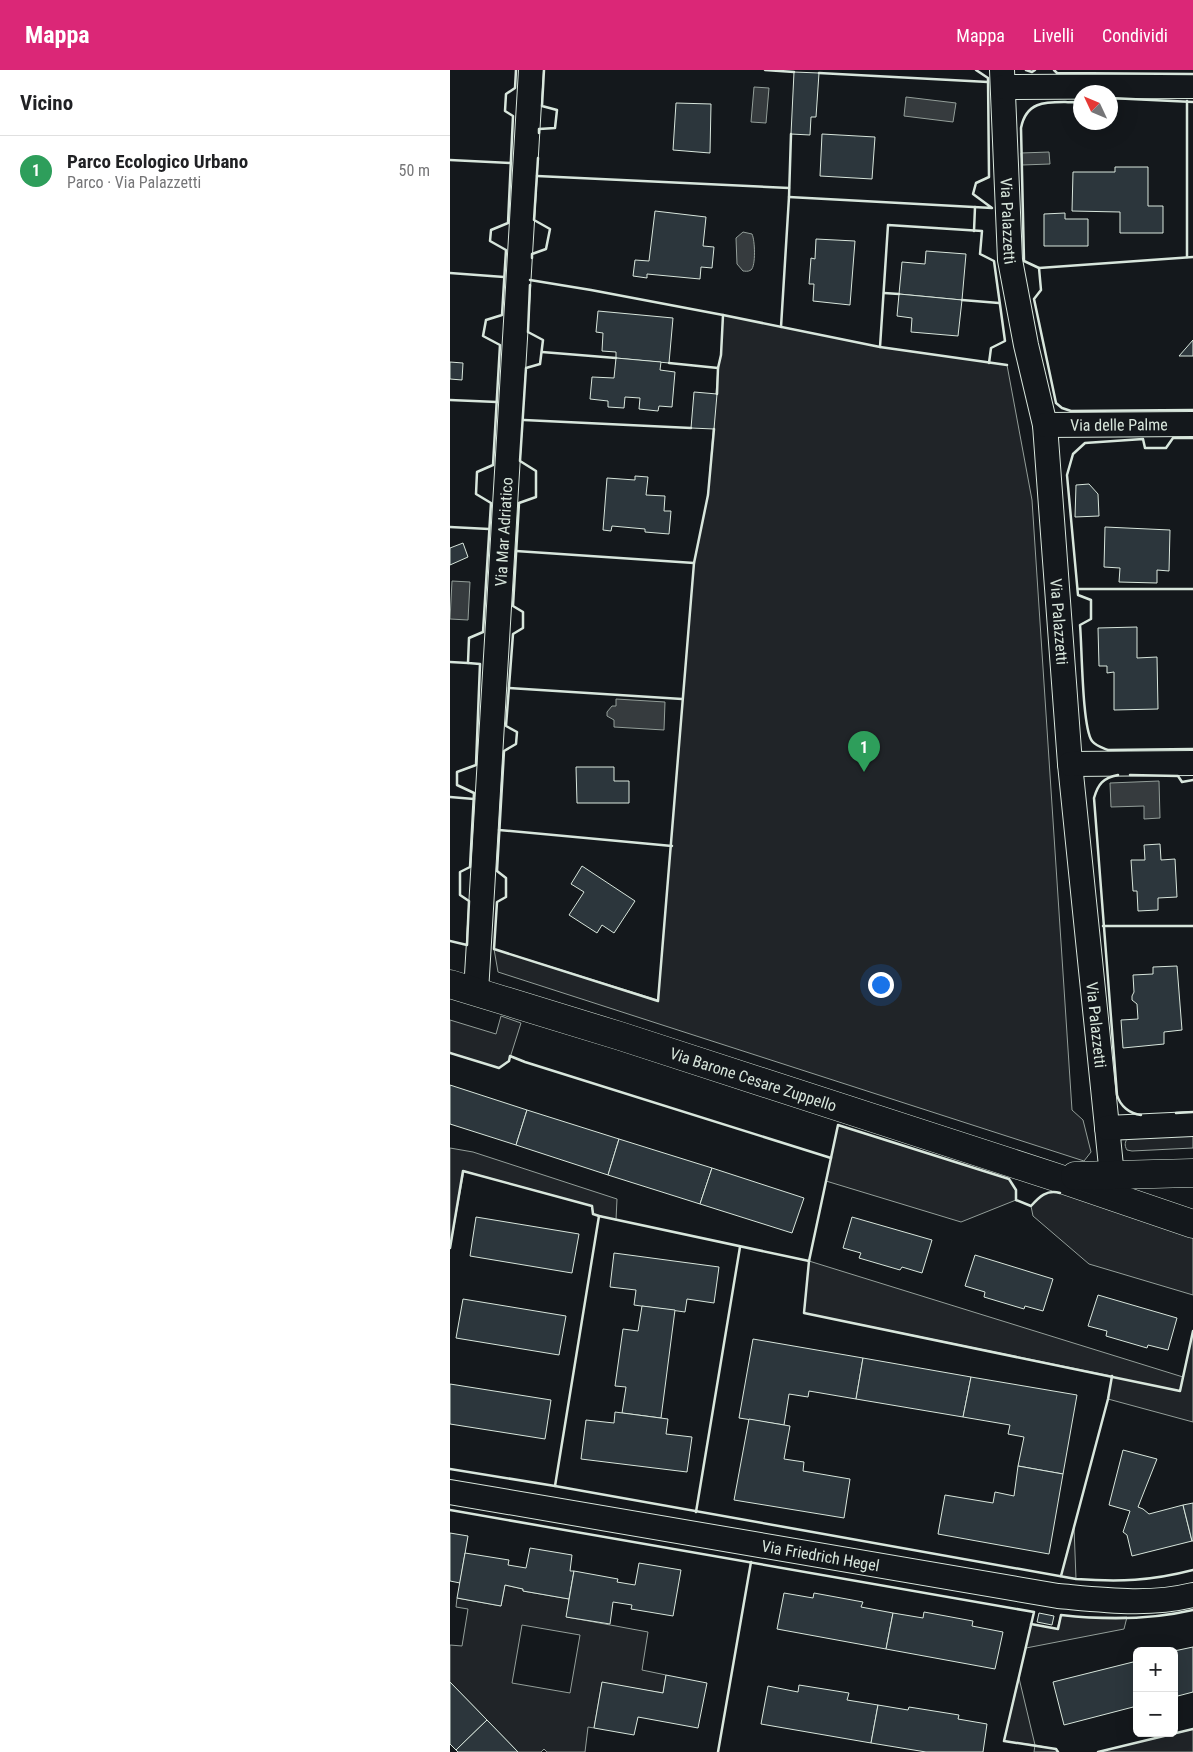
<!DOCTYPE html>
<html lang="it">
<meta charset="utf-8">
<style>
body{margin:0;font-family:"Roboto Condensed",sans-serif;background:#f2f2f2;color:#202124}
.controls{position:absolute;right:15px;bottom:15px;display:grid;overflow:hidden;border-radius:8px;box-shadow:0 5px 20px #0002}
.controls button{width:45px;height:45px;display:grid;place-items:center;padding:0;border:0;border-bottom:1px solid #e0e0e0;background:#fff;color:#202124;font:25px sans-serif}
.compass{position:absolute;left:623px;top:15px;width:45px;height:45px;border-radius:50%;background:#fff;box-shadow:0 5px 20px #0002;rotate:314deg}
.you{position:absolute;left:430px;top:914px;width:18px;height:18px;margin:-12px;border:4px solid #fff;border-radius:50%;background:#1a73e8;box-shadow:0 0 0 8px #1a73e833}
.badge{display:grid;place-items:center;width:32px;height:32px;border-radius:50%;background:#db2777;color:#fff;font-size:16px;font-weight:700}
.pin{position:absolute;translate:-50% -41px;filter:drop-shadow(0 1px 2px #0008)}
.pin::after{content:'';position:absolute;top:26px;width:18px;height:15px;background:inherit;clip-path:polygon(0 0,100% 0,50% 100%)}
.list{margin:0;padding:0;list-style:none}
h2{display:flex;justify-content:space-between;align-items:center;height:65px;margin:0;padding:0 20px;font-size:21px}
h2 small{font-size:16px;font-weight:400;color:#757577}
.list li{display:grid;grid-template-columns:32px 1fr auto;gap:15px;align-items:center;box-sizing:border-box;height:70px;padding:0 20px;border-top:1px solid #e0e0e0}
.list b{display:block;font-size:19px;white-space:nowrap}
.list p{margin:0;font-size:16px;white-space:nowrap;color:#757577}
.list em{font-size:16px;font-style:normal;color:#757577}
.map{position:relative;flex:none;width:743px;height:1682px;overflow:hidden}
header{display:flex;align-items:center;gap:30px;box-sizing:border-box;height:70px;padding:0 25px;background:#db2777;color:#fff}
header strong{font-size:24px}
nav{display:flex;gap:28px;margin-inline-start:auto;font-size:18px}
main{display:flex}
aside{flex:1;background:#fff}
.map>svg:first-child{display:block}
.green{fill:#202428;stroke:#939e99;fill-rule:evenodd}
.water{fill:#363b3e;stroke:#939e99}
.building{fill:#2c363c;stroke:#d8e6dc}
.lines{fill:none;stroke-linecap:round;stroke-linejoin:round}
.street-casing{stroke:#d8e6dc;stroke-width:26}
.secondary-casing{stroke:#d8e6dc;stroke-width:29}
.street{stroke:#14181c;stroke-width:24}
.secondary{stroke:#14181c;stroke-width:28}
.wall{stroke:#d8e6dc;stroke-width:2.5}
.labels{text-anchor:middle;stroke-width:4;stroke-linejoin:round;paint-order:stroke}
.street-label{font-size:16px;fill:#d8e6dc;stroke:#14181c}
</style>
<header>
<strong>Mappa</strong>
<nav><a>Mappa</a><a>Livelli</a><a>Condividi</a></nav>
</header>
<main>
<aside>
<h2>Vicino<small></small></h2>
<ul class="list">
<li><span class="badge" style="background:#2e9e5b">1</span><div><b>Parco Ecologico Urbano</b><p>Parco · Via Palazzetti</p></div><em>50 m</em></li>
</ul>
</aside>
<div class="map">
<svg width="743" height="1682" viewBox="0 0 743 1682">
<rect width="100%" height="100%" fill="#14181c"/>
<g class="green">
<path d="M 273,245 L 430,277 L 557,295 L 582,430 L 622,1040 L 633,1050 L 641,1082 L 634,1091 L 48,902 L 44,879 L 208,930 L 244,493 L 258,425 L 268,298 L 271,285 Z"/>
<path d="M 51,946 L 71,953 L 59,991 L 49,998 L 0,983 L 0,950 L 46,964 Z"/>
<path d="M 388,1055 L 559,1109 L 566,1120 L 566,1130 L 511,1152 L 376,1111 Z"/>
<path d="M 743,1062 L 743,1078 L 682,1081 L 677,1080 C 674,1075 675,1072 678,1067 Z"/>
<path d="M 0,1078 L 23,1082 L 167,1129 L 166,1150 L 143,1144 L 142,1136 L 14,1101 L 0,1178 Z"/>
<path d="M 604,1121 L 743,1166 L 743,1225 L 639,1194 L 583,1146 L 581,1136 L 592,1125 Z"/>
<path d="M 359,1191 L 733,1307 L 743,1261 L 743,1352 L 658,1329 L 662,1306 L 354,1243 Z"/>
<path d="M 624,1457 L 626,1509 L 611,1506 Z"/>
<path d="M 55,1515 L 73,1519 L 73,1521 L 119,1529 L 117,1547 L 198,1562 L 192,1600 L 216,1605 L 213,1623 L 152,1613 L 144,1658 L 138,1657 L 135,1682 L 97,1682 L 94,1679 L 91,1682 L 68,1682 L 0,1612 L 0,1575 L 12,1576 L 18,1539 L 6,1537 L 7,1528 L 51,1536 ZM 72,1555 L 130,1565 L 120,1623 L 62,1613 Z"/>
<path d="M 611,1545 L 631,1547 L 677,1547 L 674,1559 L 576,1578 L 581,1554 L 607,1559 Z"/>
<path d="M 569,1608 L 585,1675 L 606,1679 L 608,1682 L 584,1682 L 585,1675 L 554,1671 Z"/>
<path d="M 743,1659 L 743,1682 L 648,1682 Z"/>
</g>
<g class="water">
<path d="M 304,17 L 319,18 L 316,53 L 301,52 Z"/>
<path d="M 456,27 L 506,33 L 503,52 L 454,46 Z"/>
<path d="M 599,82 L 600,94 L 572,95 L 571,83 Z"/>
<path d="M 293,162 L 302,164 C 305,170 306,196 301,200 C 298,202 295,201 293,201 L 287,194 L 286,168 Z"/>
<path d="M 2,511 L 20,512 L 18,550 L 0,549 Z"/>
<path d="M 166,629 L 215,632 L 214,660 L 164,657 L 164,650 L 157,646 L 157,642 L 162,636 L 166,636 Z"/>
<path d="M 709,711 L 710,748 L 694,749 L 694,736 L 661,737 L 660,713 Z"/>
</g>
<g class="building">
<path d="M 344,2 L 369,3 L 366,47 L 361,47 L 360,65 L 341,64 Z"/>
<path d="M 226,33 L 261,34 L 260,83 L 223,80 Z"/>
<path d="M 372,64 L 425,67 L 422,109 L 370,106 Z"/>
<path d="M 665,97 L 698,97 L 698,136 L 713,136 L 713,163 L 670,163 L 670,142 L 622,141 L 623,102 L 665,102 Z"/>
<path d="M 205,141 L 256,147 L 253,176 L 264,177 L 262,198 L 251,197 L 250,209 L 197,204 L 197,208 L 183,206 L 185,190 L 199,191 Z"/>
<path d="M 615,143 L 615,149 L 638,149 L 638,176 L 594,176 L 594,144 Z"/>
<path d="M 366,169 L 405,171 L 400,235 L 363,231 L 364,214 L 359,214 L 361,188 L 365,189 Z"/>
<path d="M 476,181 L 516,184 L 512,230 L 449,224 L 452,192 L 475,194 Z"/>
<path d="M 449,224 L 512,230 L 508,266 L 461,262 L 462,248 L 447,246 Z"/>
<path d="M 148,241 L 223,248 L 219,293 L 166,288 L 166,282 L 152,281 L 153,263 L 146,262 Z"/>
<path d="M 743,270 L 743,286 L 729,286 Z"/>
<path d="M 166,288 L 211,292 L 210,300 L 225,302 L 222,337 L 209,336 L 208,341 L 189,339 L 190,328 L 175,327 L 174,338 L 158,337 L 158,331 L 140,329 L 142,307 L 164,308 Z"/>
<path d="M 0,292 L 13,293 L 12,310 L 0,309 Z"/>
<path d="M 244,322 L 267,324 L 264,359 L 241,358 Z"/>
<path d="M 185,406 L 198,407 L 196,425 L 215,426 L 214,441 L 221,441 L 219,464 L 195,462 L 195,459 L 162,456 L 161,461 L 153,460 L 157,408 L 185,410 Z"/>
<path d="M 639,414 L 648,424 L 649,446 L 625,447 L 626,415 Z"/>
<path d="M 655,457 L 720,460 L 719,501 L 707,500 L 707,513 L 669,512 L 670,498 L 654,497 Z"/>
<path d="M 13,473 L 18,487 L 0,495 L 0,478 Z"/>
<path d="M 687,557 L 687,588 L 707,587 L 708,639 L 664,640 L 664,602 L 657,603 L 657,596 L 649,596 L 648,558 Z"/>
<path d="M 126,697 L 164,697 L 164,711 L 179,711 L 179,733 L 127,733 Z"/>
<path d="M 710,774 L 711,790 L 725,789 L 727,827 L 708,828 L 708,840 L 688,841 L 687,821 L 683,821 L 681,790 L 695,790 L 694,775 Z"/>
<path d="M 132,796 L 185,831 L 164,863 L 152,855 L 147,863 L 119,845 L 134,822 L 121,814 Z"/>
<path d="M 727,896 L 732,960 L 714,962 L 714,974 L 673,978 L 671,950 L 688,949 L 687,934 L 682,930 L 682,926 L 684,922 L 683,905 L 703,904 L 703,897 Z"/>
<path d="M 0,1015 L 77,1040 L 66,1075 L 0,1054 Z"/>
<path d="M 77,1040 L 169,1069 L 158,1105 L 66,1075 Z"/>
<path d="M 169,1069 L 262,1098 L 250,1134 L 158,1105 Z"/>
<path d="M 262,1098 L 354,1128 L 342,1163 L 250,1134 Z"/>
<path d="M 26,1147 L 129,1164 L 122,1203 L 20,1186 Z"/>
<path d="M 402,1147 L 482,1170 L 472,1203 L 452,1197 L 450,1200 L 409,1188 L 411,1183 L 393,1178 Z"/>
<path d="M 164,1183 L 269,1197 L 264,1233 L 237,1229 L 235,1242 L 184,1235 L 186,1220 L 160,1217 Z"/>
<path d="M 525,1185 L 603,1209 L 593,1241 L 575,1236 L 574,1239 L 534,1227 L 535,1222 L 515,1216 Z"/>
<path d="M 648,1225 L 727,1248 L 718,1280 L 698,1275 L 697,1278 L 656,1266 L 657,1261 L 638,1256 Z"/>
<path d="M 13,1229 L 116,1246 L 109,1285 L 6,1268 Z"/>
<path d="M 192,1236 L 225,1240 L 211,1348 L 172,1343 L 176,1317 L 165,1316 L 173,1259 L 188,1261 Z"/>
<path d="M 303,1269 L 413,1288 L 406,1329 L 359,1321 L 358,1327 L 339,1324 L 334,1355 L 289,1348 Z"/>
<path d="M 413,1288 L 521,1307 L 513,1347 L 406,1329 Z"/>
<path d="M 521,1307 L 627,1325 L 613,1404 L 568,1396 L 574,1367 L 558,1364 L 560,1355 L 513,1347 Z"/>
<path d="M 0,1314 L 101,1330 L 95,1369 L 0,1354 Z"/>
<path d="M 165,1342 L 218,1349 L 216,1364 L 242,1367 L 237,1402 L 131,1389 L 136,1350 L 164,1353 Z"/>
<path d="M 299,1349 L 340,1356 L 334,1389 L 354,1392 L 353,1401 L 400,1409 L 394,1448 L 284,1430 Z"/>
<path d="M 673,1380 L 707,1389 L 688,1437 L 693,1439 L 699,1444 L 733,1435 L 742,1471 L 682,1486 L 677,1465 L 673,1462 L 680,1441 L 659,1435 Z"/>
<path d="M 568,1396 L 613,1404 L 599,1484 L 488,1464 L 495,1425 L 543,1433 L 545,1422 L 564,1426 Z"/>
<path d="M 743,1433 L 743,1471 L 742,1471 L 733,1435 Z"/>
<path d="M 0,1463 L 18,1466 L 10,1513 L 0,1511 Z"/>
<path d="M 80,1478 L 122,1485 L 120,1501 L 124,1501 L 119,1529 L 73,1521 L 73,1519 L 55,1515 L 51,1536 L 7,1528 L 15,1483 L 59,1490 L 58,1495 L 76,1498 Z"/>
<path d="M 189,1493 L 231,1500 L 223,1546 L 181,1539 L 182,1535 L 163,1532 L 160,1554 L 116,1547 L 124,1501 L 168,1509 L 167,1512 L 185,1515 Z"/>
<path d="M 334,1523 L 363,1528 L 364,1523 L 413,1532 L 411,1537 L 443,1543 L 436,1579 L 327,1559 Z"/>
<path d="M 474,1542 L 523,1551 L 522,1556 L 553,1562 L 545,1599 L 436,1579 L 443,1543 L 473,1548 Z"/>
<path d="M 589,1543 L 604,1546 L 602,1555 L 587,1552 Z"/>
<path d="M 743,1577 L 743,1622 L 724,1627 L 724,1581 Z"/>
<path d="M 687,1591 L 687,1636 L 614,1655 L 603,1612 Z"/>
<path d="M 216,1605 L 257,1613 L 248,1658 L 188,1647 L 184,1665 L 144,1658 L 152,1612 L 213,1623 Z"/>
<path d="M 0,1612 L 37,1650 L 6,1680 L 0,1674 Z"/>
<path d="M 349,1615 L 399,1623 L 397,1630 L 428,1635 L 421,1673 L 311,1654 L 318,1616 L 348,1622 Z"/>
<path d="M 428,1635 L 458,1640 L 459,1637 L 509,1645 L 508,1649 L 537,1654 L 533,1682 L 476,1682 L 421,1673 Z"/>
<path d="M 37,1650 L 68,1682 L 8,1682 L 6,1680 Z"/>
</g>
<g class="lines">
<g class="street-casing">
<g id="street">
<path id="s1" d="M 552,0 L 560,190 L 576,275 L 595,355 L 620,694 L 662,1106"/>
<path d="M 553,17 L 743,16"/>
<path id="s2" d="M 595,355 L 743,354"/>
<path d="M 620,694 L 743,693"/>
<path id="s3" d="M 26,922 L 81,0"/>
<path d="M 657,1058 L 743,1054"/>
<path id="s4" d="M 0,1422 L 608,1526 C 653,1530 699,1536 743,1525"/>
</g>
</g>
<g class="secondary-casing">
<g id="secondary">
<path id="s5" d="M 0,914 L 170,966 L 605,1107 L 743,1154"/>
<path d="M 625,1106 L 743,1103"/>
</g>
</g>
<use href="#street" class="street"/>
<use href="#secondary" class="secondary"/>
<g class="wall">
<path d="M 315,0 L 344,2"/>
<path d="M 576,0 L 582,2 L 585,0"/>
<path d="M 604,0 L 607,3 L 743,4"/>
<path d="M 369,3 L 538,12"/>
<path d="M 660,28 L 743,32"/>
<path d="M 630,38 L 627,32 C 602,33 577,27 571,58 L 574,191 L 589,198 L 591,220 L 584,229 L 606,333 L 612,338 L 621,341 L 743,340"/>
<path d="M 89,63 L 89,59 L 105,58 L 107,40 L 92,36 L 94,0"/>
<path d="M 0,90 L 61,93"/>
<path d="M 87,106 L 339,118"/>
<path d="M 339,127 L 542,138 L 523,124 L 526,113 L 539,107 L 538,8 L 526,0"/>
<path d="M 524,161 L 525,137"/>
<path d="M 737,187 L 737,31"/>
<path d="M 82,188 L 82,184 L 96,179 L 100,159 L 84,150 L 88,88"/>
<path d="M 589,198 L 743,187"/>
<path d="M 0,203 L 54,207"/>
<path d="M 80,210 L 141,220 L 273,245 L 430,277 L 557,295"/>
<path d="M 80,215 L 78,262 L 93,270 L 90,294 L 76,298 L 70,391 L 86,401 L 86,427 L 69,433 L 63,536 L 73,542 L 73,558 L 63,564 L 56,656 L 67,662 L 66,674 L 54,681 L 47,801 L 56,808 L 56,827 L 47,832 L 44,879 L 208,931 L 244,493 L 258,425 L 264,359"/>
<path d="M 434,223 L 449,224"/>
<path d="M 512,230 L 549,233"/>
<path d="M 331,257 L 339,127 L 341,64"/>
<path d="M 430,277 L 438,155 L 532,161 L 530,184 L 544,191 L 555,271 L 541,278 L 539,293"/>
<path d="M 92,282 L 166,288"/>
<path d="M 219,293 L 268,298"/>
<path d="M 267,324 L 268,298 L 271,285 L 273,245"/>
<path d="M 0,330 L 47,332"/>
<path d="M 74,350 L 241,358"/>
<path d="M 743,368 L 723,368 L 716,378 L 695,378 L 693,369 L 635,373 L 623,384 L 617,405 L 628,525 L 641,530 L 641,549 L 630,555 C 632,575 632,658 642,671 C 646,676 653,678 658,680 L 743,679"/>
<path d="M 0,457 L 39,459"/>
<path d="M 66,481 L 244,493"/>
<path d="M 628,519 L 743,519"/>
<path d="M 0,592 L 18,593"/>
<path d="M 59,618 L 232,629"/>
<path d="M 668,705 C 653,708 648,714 644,728 L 667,1025 C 670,1036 680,1044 691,1045"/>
<path d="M 680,705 L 728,706 L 732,712 L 743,710"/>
<path d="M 0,727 L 24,729"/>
<path d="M 49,760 L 222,776"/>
<path d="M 653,856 L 743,856"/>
<path d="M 0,871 L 17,875 L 19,831 L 10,825 L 10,802 L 20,797 L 24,723 L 7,715 L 7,702 L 26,695 L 30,594 L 18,593 L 19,568 L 33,562 L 41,433 L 26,424 L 27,402 L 43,395 L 50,275 L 33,266 L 36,250 L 52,245 L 56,180 L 40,171 L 41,160 L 58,153 L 63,46 L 55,41 L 56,24 L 65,18 L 66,0"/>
<path d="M 0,983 L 49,998 L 59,991 L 60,986 L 75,992 L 381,1088"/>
<path d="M 726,1043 L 743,1042"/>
<path d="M 610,1123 C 597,1119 589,1127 581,1136 L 566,1130 L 566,1120 L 559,1109 L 388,1055 L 359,1191 L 354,1243 L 730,1321 L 743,1261"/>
<path d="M 0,1178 L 13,1101 L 142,1136 L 143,1144 L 149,1146 L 359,1191"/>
<path d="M 0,1399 L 105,1416 L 626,1509 C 669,1512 701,1511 743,1500"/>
<path d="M 105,1416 L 149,1146"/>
<path d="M 0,1440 L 584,1542 L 554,1671 L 606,1679 L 608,1682"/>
<path d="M 246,1442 L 290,1177"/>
<path d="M 611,1506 L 658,1329 L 662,1306"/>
<path d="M 581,1554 L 608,1559 L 611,1545 C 654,1550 700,1550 743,1540"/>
<path d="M 268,1682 L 301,1492"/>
<path d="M 648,1682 L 743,1659"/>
</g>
</g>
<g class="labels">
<g class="street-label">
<text dy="6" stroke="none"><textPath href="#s1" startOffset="151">Via Palazzetti</textPath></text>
<text dy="6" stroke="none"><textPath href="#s2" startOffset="74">Via delle Palme</textPath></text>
<text dy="6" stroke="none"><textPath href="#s3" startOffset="461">Via Mar Adriatico</textPath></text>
<text dy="6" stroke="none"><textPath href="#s1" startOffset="556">Via Palazzetti</textPath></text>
<text dy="6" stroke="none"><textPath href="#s1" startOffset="961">Via Palazzetti</textPath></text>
<text dy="6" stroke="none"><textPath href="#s5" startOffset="318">Via Barone Cesare Zuppello</textPath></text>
<text dy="6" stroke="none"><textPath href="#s4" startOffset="376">Via Friedrich Hegel</textPath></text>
</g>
</g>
</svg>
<div class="controls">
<button>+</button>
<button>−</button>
</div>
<svg class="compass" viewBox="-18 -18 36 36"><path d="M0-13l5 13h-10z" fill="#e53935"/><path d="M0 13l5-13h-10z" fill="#757577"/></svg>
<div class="you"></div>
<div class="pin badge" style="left:414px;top:702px;background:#2e9e5b">1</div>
</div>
</main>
